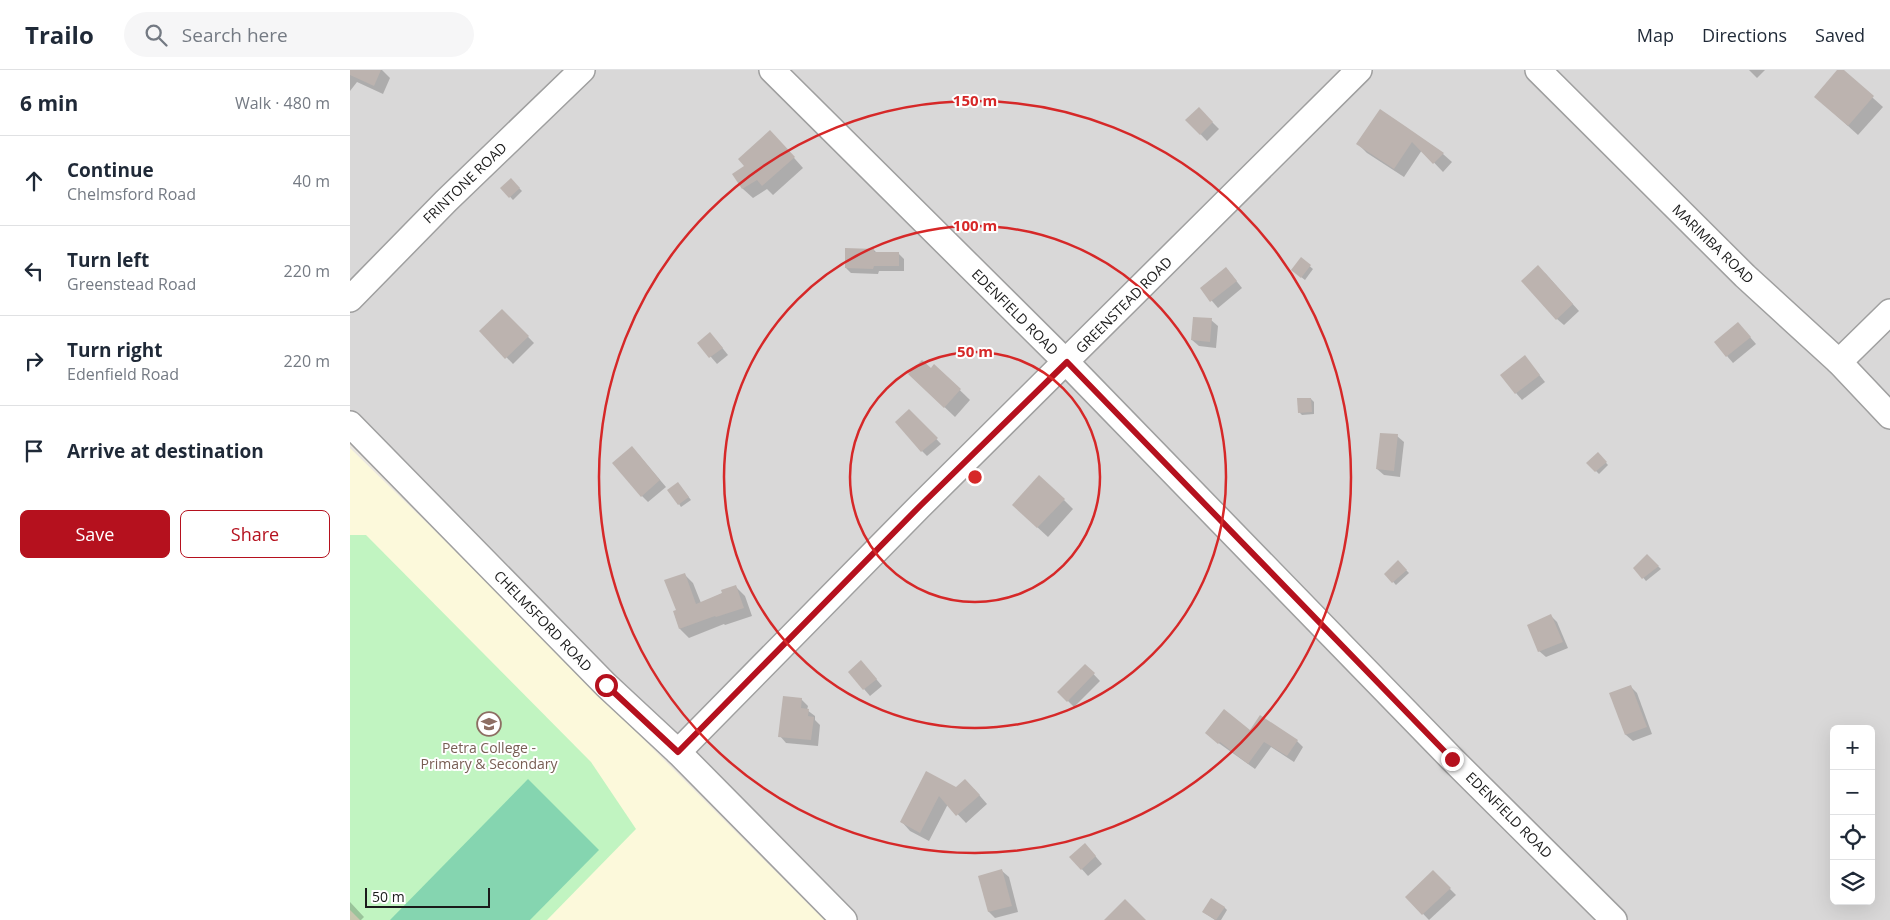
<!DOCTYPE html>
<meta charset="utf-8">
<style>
body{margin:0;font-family:"Open Sans",sans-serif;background:#f6f6f7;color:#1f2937}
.controls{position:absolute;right:15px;bottom:15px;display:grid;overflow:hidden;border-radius:8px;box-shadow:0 5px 20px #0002}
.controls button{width:45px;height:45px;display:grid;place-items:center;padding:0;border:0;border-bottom:1px solid #e0e1e3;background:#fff;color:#1f2937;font:25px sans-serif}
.scale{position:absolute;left:15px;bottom:12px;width:125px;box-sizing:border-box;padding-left:5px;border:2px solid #1b1b1b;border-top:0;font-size:14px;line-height:18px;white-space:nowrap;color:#1b1b1b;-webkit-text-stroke:4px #fff;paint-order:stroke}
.stop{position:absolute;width:15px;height:15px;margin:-11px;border:4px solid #b5111e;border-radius:50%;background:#fff}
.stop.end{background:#b5111e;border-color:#fff;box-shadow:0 1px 5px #0008}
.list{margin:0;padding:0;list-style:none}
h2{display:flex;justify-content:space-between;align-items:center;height:65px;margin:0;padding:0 20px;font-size:21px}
h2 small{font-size:16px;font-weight:400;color:#747a83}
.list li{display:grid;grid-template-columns:32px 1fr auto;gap:15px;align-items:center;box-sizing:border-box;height:90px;padding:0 20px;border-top:1px solid #e0e1e3}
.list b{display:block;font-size:19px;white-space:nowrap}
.list p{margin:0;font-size:16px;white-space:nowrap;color:#747a83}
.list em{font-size:16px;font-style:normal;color:#747a83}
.actions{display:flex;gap:10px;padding:15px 20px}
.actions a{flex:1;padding:11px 0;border:1px solid #b5111e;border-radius:8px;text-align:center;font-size:18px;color:#b5111e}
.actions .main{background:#b5111e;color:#fff}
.icon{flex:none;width:28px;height:28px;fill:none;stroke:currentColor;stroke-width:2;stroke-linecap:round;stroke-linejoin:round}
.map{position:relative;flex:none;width:1540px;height:850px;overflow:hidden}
header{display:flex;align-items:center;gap:30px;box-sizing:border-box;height:70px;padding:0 25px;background:#fff;border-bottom:1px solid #e0e1e3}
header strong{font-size:24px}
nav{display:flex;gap:28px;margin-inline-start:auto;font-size:18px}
.search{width:350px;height:45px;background:#f6f6f7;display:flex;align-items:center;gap:12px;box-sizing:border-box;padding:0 18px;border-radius:28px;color:#747a83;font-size:19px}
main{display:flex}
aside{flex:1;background:#fff}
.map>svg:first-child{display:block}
.residential{fill:#d9d8d8;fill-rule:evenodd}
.education{fill:#fcf9db}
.park{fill:#c1f4c1}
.pitch{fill:#85d5b0}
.shadow{fill:#0003}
.building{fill:#bcb3af}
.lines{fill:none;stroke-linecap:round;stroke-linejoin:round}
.minor-casing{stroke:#9f9f9f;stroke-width:28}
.minor{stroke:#fff;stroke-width:25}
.route{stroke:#b5111e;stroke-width:6}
.ring{fill:none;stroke:#d62828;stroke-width:2.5}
.labels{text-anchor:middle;stroke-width:4;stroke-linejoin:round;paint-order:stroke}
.street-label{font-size:14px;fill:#1b1b1b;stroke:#fff}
.education-label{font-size:14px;fill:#785e54;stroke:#fff}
.centre{fill:#d62828;stroke:#fff;stroke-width:2.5}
.ring-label{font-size:15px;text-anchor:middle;font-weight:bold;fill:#d62828;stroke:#fff;stroke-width:4;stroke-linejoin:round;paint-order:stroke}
</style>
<header>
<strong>Trailo</strong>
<div class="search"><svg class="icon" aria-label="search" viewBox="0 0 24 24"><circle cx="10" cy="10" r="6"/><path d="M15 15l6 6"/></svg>Search here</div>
<nav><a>Map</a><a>Directions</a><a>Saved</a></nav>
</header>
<main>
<aside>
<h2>6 min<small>Walk · 480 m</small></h2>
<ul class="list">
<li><svg class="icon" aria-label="ahead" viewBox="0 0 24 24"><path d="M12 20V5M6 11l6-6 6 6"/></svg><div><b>Continue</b><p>Chelmsford Road</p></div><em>40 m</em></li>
<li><svg class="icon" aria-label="left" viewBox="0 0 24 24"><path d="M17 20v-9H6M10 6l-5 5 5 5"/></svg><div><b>Turn left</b><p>Greenstead Road</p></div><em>220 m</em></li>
<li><svg class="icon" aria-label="right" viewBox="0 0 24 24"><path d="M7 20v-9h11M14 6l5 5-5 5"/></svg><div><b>Turn right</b><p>Edenfield Road</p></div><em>220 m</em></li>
<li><svg class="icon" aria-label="arrive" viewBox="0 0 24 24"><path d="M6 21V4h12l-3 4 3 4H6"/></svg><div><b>Arrive at destination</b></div></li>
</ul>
<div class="actions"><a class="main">Save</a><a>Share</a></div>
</aside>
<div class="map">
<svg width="1540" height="850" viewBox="0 0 1540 850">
<rect width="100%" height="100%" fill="#ece8e1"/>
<path class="residential" d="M 0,0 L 1540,0 L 1540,850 L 504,850 L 0,344 ZM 1484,659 L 1521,659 L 1521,831 L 1484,831 Z"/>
<path class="education" d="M 0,378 L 81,457 L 474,850 L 0,850 Z"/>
<path class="park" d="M 0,465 L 16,465 L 241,692 L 286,759 L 197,850 L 10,850 L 0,840 Z"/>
<path class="pitch" d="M 178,709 L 249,780 L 180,850 L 40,850 Z"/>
<g class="shadow">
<path d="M 0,0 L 32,0 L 40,8 L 33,24 L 7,12 L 0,21 Z"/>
<path d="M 1399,0 L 1415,0 L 1407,8 Z"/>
<path d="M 1489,0 L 1492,0 L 1533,37 L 1508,65 L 1476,36 Z"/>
<path d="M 849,39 L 869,59 L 857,71 L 837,50 Z"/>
<path d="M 1030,41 L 1093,84 L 1102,92 L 1093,102 L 1072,80 L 1054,107 L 1017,83 L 1008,74 Z"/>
<path d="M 430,72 L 453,98 L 423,125 L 417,119 L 403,128 L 393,119 L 384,104 Z"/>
<path d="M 161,110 L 172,121 L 163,130 L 152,118 Z"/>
<path d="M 524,180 L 527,183 L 548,183 L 554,189 L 554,201 L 529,201 L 528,204 L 501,203 L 496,198 Z"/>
<path d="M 951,189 L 963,199 L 955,210 L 946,203 Z"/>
<path d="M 876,198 L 892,218 L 868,238 L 851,218 Z"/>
<path d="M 1195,203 L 1229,241 L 1214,255 L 1207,249 Z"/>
<path d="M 152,240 L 184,273 L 163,294 L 131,261 Z"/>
<path d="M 861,250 L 868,256 L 866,278 L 849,276 L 842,270 Z"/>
<path d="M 1394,260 L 1406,274 L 1383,293 L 1365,272 Z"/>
<path d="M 366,270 L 378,285 L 367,294 L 349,273 Z"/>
<path d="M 1175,287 L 1195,312 L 1172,330 L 1166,323 Z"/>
<path d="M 584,295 L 620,330 L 605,347 L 570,314 Z"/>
<path d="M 961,329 L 964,332 L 964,344 L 952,345 L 949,342 Z"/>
<path d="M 559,340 L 591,374 L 577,386 L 572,381 Z"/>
<path d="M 1047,366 L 1054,372 L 1050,407 L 1034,405 L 1027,399 Z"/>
<path d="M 288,384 L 316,417 L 298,432 L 292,426 Z"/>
<path d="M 1248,384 L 1258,395 L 1249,404 L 1238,393 Z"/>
<path d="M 330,416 L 341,430 L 331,437 L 329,434 Z"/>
<path d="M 714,430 L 723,439 L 698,467 L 673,444 Z"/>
<path d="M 1297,486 L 1311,499 L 1296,511 L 1285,498 Z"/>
<path d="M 1048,492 L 1059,503 L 1046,515 L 1036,504 Z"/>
<path d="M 334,504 L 343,513 L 351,533 L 386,517 L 395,526 L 402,546 L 375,555 L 374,554 L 339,568 L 330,559 L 324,542 L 327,541 Z"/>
<path d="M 1201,546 L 1207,552 L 1218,578 L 1196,587 L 1189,581 Z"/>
<path d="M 735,595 L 750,611 L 724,637 L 709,622 Z"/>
<path d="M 517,598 L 532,616 L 520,626 L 514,619 Z"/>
<path d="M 1280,616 L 1287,623 L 1302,664 L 1283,671 L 1276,665 L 1261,624 Z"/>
<path d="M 451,629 L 458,636 L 457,640 L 465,646 L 465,650 L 470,655 L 468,676 L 436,673 L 430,666 Z"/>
<path d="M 900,662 L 947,671 L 953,677 L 944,692 L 921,677 L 905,699 L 863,669 Z"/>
<path d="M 577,703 L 606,718 L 624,719 L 637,734 L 616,753 L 598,734 L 579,771 L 560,761 L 552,752 Z"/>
<path d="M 741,781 L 752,794 L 738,806 L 721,787 Z"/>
<path d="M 652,801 L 659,807 L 668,842 L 645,848 L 639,842 L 629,807 Z"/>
<path d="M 1083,802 L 1106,825 L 1079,850 L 1057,827 Z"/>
<path d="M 0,832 L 14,847 L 11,850 L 0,850 Z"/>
<path d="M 874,837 L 877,840 L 871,850 L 865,850 L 853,842 Z"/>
</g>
<g class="building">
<path d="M 0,0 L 31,0 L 24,16 L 0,5 Z"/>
<path d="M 1487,0 L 1494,0 L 1524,26 L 1498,56 L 1464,27 Z"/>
<path d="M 849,37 L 863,52 L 850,65 L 835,50 Z"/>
<path d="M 1030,39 L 1055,56 L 1094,83 L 1083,94 L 1062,72 L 1044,99 L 1006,74 Z"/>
<path d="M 420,60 L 445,87 L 412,116 L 407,110 L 392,119 L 382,104 L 394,96 L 388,89 Z"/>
<path d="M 161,108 L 170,118 L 159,128 L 150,118 Z"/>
<path d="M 495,178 L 524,179 L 524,182 L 549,182 L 549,196 L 524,196 L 523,199 L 495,198 Z"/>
<path d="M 951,187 L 961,195 L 951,208 L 941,200 Z"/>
<path d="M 1188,195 L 1223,234 L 1206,250 L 1171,211 Z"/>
<path d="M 876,197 L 887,211 L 860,232 L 850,218 Z"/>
<path d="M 152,239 L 179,266 L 155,289 L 129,261 Z"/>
<path d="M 843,247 L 862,248 L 860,272 L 841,270 Z"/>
<path d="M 1388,252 L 1401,267 L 1376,287 L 1364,272 Z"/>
<path d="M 360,262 L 373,278 L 359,288 L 347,273 Z"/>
<path d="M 1175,285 L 1190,305 L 1165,324 L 1150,305 Z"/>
<path d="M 572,290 L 581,298 L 584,294 L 611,319 L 594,338 L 558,304 Z"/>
<path d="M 947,328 L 961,328 L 962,342 L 948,343 Z"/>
<path d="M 559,339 L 588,368 L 571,382 L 545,352 Z"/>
<path d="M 1030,363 L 1048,364 L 1044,401 L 1026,399 Z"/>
<path d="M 282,376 L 310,410 L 291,427 L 262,393 Z"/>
<path d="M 1248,382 L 1257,392 L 1245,402 L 1236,393 Z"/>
<path d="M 689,405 L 715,429 L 687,458 L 662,435 Z"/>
<path d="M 328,412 L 339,427 L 328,435 L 317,420 Z"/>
<path d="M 1297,484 L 1309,496 L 1292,509 L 1283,498 Z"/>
<path d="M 1048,490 L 1057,500 L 1042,513 L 1034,504 Z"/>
<path d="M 335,503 L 346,534 L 372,523 L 371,520 L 386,515 L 394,538 L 366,547 L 365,546 L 329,559 L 323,541 L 326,540 L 314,510 Z"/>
<path d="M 1201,544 L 1213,572 L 1188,582 L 1177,555 Z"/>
<path d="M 511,590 L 527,609 L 513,620 L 498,602 Z"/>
<path d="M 735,594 L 745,603 L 717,632 L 707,622 Z"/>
<path d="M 1281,615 L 1297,657 L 1275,665 L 1259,623 Z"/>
<path d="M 433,626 L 452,628 L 451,638 L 459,639 L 458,646 L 464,647 L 461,670 L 428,667 Z"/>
<path d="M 874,639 L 900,660 L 910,645 L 948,670 L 937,686 L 914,672 L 898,694 L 870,672 L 868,674 L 855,663 Z"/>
<path d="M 576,701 L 606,717 L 615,709 L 630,725 L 606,746 L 589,726 L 570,763 L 550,752 Z"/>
<path d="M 735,773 L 746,786 L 731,800 L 719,787 Z"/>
<path d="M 652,799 L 662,836 L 638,842 L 628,806 Z"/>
<path d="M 1083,800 L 1101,818 L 1072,845 L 1055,827 Z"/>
<path d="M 861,828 L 875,837 L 866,850 L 852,842 Z"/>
<path d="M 775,829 L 796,850 L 754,850 Z"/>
</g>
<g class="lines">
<g class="minor-casing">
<g id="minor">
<path d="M 422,0 L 717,293 L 1102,689 L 1264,850"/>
<path d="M 1188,0 L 1395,206 L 1489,292 L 1540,346"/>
<path d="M 0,229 L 96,131 L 232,0"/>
<path d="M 1489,292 L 1540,242"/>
<path d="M 0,354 L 256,615 L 328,682 L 494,850"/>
<path d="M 328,682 L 570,436 L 1009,0"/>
</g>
</g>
<use href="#minor" class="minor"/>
</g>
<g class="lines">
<path class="route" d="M 256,615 L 328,682 L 570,436 L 717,292 L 1102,689"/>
</g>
<g class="ring">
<circle cx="625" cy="407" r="125"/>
<circle cx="625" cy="407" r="251"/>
<circle cx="625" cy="407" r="376"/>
</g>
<defs>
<g id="school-ring" transform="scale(1.25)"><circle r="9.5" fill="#fff" stroke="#8d6e63" stroke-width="1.5"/><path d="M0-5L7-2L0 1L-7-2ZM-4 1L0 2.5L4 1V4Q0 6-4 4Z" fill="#8d6e63"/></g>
</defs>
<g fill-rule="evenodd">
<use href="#school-ring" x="139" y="654"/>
</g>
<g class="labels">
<g class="street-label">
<text transform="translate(115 113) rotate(-44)" y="5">FRINTONE ROAD</text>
<text transform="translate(1363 174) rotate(44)" y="5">MARIMBA ROAD</text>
<text transform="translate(774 235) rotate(-45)" y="5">GREENSTEAD ROAD</text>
<text transform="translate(665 242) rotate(45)" y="5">EDENFIELD ROAD</text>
<text transform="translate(193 551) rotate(46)" y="5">CHELMSFORD ROAD</text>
<text transform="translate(1159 745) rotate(45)" y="5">EDENFIELD ROAD</text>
</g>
<g class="education-label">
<text x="139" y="683">Petra College -<tspan x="139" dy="16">Primary &amp; Secondary</tspan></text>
</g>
</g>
<circle cx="625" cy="407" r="8" class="centre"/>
<g class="ring-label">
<text x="625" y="36">150 m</text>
<text x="625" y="161">100 m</text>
<text x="625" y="287">50 m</text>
</g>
</svg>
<div class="controls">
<button>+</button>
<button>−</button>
<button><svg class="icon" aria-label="locate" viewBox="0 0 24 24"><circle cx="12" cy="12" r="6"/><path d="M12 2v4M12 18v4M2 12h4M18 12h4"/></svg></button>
<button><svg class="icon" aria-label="layers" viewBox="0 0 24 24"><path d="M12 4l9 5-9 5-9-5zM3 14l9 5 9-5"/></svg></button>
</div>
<div class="scale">50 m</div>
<div class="stop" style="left:256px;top:615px"></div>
<div class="stop end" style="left:1102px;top:689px"></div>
</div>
</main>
